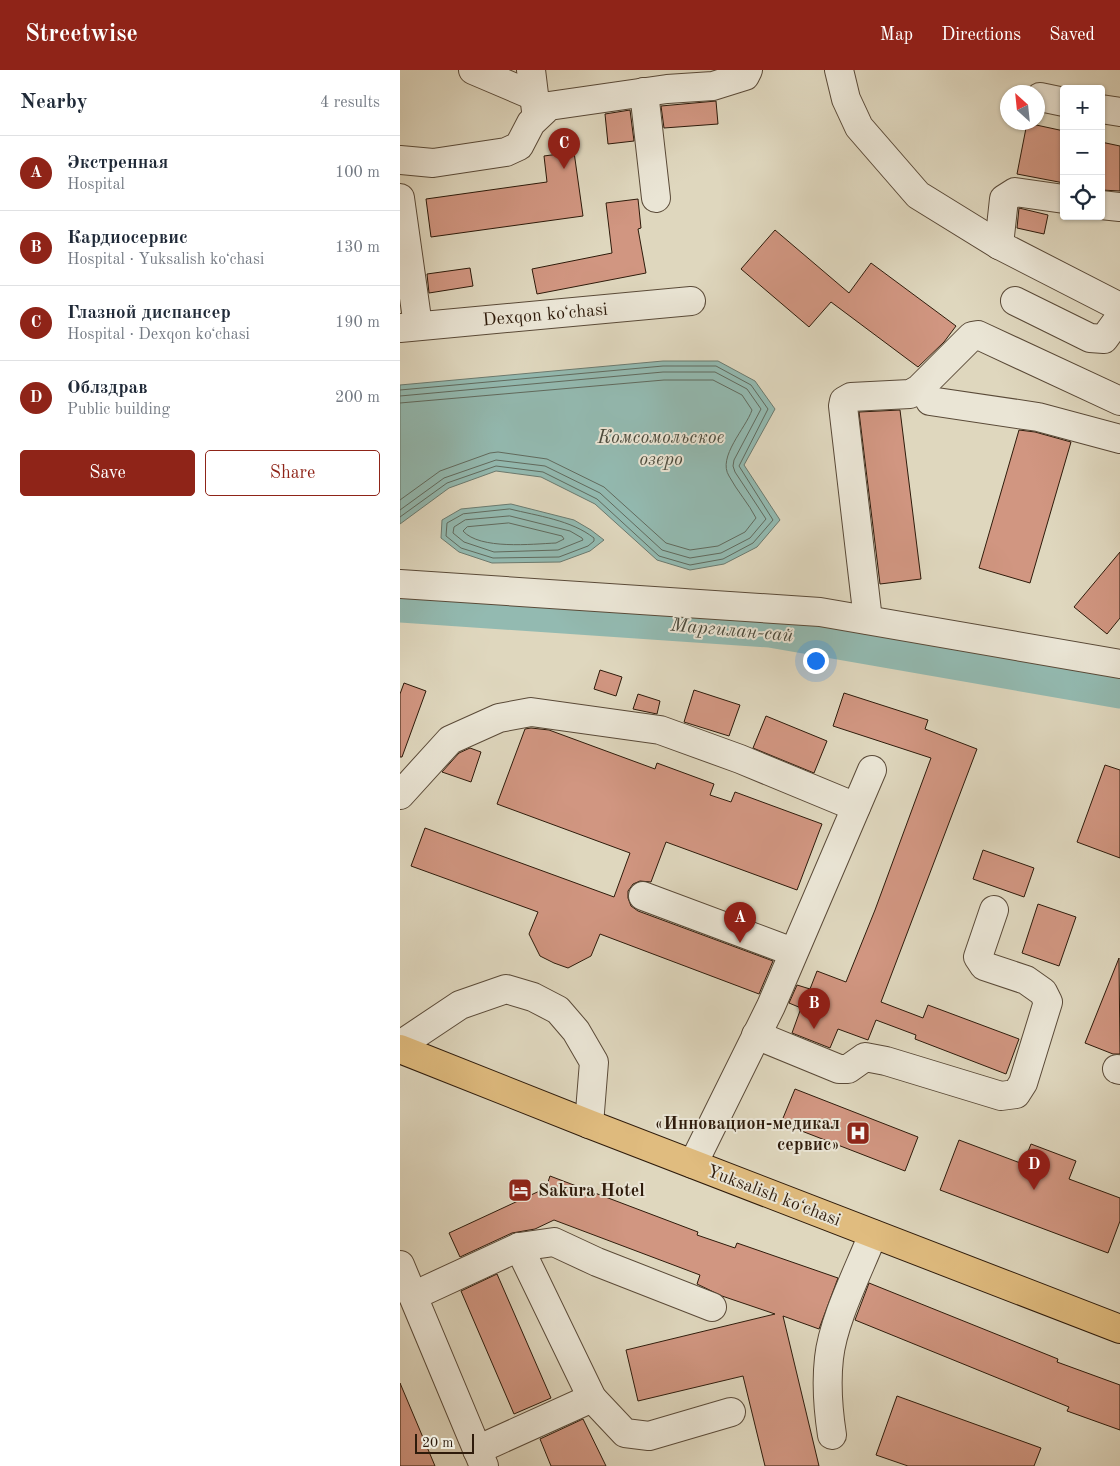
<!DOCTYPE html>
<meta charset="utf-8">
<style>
body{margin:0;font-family:"Old Standard TT",serif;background:#f2f2f3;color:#1f2937}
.controls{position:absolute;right:15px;top:15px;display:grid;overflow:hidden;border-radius:5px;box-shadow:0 1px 4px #0004}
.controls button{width:45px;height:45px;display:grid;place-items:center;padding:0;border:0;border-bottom:1px solid #e0e1e3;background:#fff;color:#1f2937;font:25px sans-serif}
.compass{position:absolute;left:600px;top:15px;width:45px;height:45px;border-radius:50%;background:#fff;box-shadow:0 1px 4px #0004;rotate:333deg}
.scale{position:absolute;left:15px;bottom:12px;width:59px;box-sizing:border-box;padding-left:5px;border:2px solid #2e1b0b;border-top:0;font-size:14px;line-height:18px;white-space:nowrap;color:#2e1b0b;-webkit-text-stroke:4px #eae5d5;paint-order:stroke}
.you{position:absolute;left:415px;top:590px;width:18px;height:18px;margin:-12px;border:4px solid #fff;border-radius:50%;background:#1a73e8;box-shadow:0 0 0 8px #1a73e833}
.badge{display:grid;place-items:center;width:32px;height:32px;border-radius:50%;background:#8f2418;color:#fff;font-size:16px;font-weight:700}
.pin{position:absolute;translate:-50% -41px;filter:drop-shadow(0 1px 2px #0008)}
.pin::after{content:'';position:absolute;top:26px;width:18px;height:15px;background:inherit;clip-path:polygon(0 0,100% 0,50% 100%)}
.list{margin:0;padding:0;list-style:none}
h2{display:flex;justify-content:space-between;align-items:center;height:65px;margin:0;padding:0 20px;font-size:21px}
h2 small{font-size:16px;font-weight:400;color:#747a83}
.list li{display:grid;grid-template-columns:32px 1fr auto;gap:15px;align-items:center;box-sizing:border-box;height:75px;padding:0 20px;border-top:1px solid #e0e1e3}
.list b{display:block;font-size:19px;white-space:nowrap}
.list p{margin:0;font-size:16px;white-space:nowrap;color:#747a83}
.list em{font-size:16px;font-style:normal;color:#747a83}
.actions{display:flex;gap:10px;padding:15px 20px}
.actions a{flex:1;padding:11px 0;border:1px solid #8f2418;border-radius:5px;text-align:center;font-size:18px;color:#8f2418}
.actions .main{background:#8f2418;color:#fff}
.icon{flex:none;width:28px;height:28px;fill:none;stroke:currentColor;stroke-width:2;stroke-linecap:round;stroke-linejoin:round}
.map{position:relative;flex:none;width:720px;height:1396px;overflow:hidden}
header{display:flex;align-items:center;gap:30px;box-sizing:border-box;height:70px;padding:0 25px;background:#8f2418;color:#fff}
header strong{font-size:24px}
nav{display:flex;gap:28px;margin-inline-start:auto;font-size:18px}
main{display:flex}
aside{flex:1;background:#fff}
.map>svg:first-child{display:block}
.water{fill:#93bab1;stroke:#6b7a6f}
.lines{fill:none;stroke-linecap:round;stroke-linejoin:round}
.shore{stroke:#606a5e;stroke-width:1}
.river{stroke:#93bab1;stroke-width:35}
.building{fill:#d19681;stroke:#2e1b0b}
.minor-casing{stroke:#5a4a38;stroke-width:30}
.major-casing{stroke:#2e1b0b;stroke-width:30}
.minor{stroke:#eae5d5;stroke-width:28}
.major{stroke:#e0bc7f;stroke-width:28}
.labels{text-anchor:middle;stroke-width:4;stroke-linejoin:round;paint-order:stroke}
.street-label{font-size:18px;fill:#2e1b0b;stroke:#eae5d5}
.poi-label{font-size:18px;font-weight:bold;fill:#2e1b0b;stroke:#eae5d5;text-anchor:end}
.water-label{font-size:19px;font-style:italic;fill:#4c4b3d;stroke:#eae5d5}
</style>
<header>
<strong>Streetwise</strong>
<nav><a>Map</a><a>Directions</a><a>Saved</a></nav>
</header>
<main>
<aside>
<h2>Nearby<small>4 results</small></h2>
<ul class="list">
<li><span class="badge">A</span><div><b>Экстренная</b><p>Hospital</p></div><em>100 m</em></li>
<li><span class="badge">B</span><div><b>Кардиосервис</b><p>Hospital · Yuksalish koʻchasi</p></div><em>130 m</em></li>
<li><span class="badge">C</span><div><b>Глазной диспансер</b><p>Hospital · Dexqon koʻchasi</p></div><em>190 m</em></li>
<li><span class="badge">D</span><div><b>Облздрав</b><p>Public building</p></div><em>200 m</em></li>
</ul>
<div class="actions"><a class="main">Save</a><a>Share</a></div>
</aside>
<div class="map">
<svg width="720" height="1396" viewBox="0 0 720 1396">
<rect width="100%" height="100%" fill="#dfd7be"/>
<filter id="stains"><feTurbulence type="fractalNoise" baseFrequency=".004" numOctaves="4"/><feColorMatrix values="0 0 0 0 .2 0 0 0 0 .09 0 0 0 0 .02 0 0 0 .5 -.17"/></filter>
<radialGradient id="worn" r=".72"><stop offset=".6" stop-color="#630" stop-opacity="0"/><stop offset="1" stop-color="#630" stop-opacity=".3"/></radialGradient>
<g class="water">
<path d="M 263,291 L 318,291 L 355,311 L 375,339 L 344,395 L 380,450 L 357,477 L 324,494 L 290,500 L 257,490 L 195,434 L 141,407 L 96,401 L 49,418 L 0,454 L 0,315 Z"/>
<path d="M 111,434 L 174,450 L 191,460 L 204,470 L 190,481 L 160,492 L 92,493 L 59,482 L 41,468 L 42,450 L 61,439 Z"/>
</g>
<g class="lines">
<g class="shore">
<path d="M 0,320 L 263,296 L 316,296 L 351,315 L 368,339 L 339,396 L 373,450 L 353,473 L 323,489 L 290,495 L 259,486 L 197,429 L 143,402 L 96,396 L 47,413 L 0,447"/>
<path d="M 0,326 L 263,302 L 315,302 L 347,319 L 361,339 L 334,390 L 333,396 L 335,402 L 366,449 L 350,468 L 321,483 L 290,488 L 262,480 L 200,423 L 145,396 L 96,390 L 44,408 L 0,440"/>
<path d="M 0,333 L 264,310 L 313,310 L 342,325 L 352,340 C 346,358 317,387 329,406 C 337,421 349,434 356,448 L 345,462 L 318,476 L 290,480 L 266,473 L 204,417 L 147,389 L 98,382 L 90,383 L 40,401 L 0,430"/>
<path d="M 110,439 C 138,446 171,450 194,468 L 194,471 L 188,476 L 159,487 L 93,488 L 61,478 L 46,466 L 47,453 L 63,444 Z"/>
<path d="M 110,446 L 170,461 L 182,468 L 183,470 L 158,480 L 94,482 L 64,472 L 53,463 L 54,457 L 65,450 Z"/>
<path d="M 109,453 L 162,466 L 164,469 L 156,473 C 132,474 80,480 63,461 L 67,457 Z"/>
</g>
<path class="river" d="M 0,535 L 370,560 L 720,621"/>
</g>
<g class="building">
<path d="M 316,31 L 318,54 L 264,58 L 261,36 Z"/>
<path d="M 230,40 L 234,71 L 208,74 L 205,44 Z"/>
<path d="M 627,53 L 664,61 L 664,113 L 617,104 Z"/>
<path d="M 701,72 L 720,76 L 720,121 L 701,120 Z"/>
<path d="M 174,82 L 183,146 L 31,167 L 26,129 L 147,112 L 144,86 Z"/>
<path d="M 238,129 L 241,158 L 238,159 L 246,203 L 137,224 L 132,199 L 212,183 L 206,133 Z"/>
<path d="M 619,138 L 648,145 L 644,164 L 617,158 Z"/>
<path d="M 375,160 L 449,223 L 471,193 L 556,256 L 544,272 L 518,297 L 431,232 L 409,257 L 341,199 Z"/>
<path d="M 70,198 L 73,216 L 29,223 L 27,204 Z"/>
<path d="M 500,340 L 521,509 L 480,514 L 459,342 Z"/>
<path d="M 619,360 L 635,362 L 671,372 L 630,513 L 579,498 Z"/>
<path d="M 720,482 L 720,548 L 707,564 L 674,537 Z"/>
<path d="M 200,600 L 222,607 L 216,626 L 194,619 Z"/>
<path d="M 4,613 L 26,621 L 2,687 L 0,687 L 0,624 Z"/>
<path d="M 294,620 L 340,635 L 329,666 L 284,652 Z"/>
<path d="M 444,623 L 528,650 L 525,659 L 577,679 L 481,932 L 523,948 L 528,935 L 619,969 L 606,1004 L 515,969 L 516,965 L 476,950 L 468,970 L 438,959 L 430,978 L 392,963 L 401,938 L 389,933 L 397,915 L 410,919 L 417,901 L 446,912 L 475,840 L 531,688 L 433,656 Z"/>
<path d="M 238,624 L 260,631 L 257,644 L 233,639 Z"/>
<path d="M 366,646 L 427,671 L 414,703 L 353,678 Z"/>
<path d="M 131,658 L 149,660 L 255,699 L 257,693 L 314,714 L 310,725 L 331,732 L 335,722 L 422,754 L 397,820 L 266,772 L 251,812 L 240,811 L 233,814 L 228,821 L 228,828 L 231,836 L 238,841 L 373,891 L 359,924 L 200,864 L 191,886 L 168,898 L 154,893 L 140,886 L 129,864 L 138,842 L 11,796 L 25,758 L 214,827 L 230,783 L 97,734 L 125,659 Z"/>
<path d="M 70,678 L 81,682 L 71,712 L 42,702 L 59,683 Z"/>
<path d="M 705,695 L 720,700 L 720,788 L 677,772 Z"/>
<path d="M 583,780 L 634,798 L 624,827 L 573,809 Z"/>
<path d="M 638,834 L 676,847 L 659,896 L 622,883 Z"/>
<path d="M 719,888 L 720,984 L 713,984 L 685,973 Z"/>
<path d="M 395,1019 L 518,1067 L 505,1101 L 381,1053 Z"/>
<path d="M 559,1070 L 623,1094 L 631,1074 L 676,1091 L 669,1109 L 720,1128 L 720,1151 L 708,1183 L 540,1120 Z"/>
<path d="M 150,1106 L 298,1162 L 297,1165 L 335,1178 L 337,1173 L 438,1208 L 419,1259 L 383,1246 L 419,1396 L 365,1396 L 343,1306 L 238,1331 L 226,1280 L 375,1244 L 322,1226 L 297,1214 L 300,1205 L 154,1150 L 135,1159 L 112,1163 L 60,1187 L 49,1163 L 146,1118 Z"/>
<path d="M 97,1204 L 151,1328 L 114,1344 L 61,1221 Z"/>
<path d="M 469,1213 L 658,1289 L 657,1292 L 720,1315 L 720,1360 L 667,1341 L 669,1337 L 455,1250 Z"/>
<path d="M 0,1313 L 35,1396 L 0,1396 Z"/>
<path d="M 497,1326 L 641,1378 L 634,1396 L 508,1396 L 476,1385 Z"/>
<path d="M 183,1349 L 206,1396 L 151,1396 L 140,1369 Z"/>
</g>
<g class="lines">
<g class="minor-casing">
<g id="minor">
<path d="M 73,0 L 134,26"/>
<path d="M 131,0 L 136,41"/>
<path d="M 439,0 L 446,29 L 459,57 L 518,125 L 599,175 L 720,237"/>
<path d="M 244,22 L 256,128"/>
<path d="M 640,27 L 664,32"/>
<path d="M 701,39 L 720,42"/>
<path d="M 0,90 L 33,93 L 106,82 L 119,76 L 131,53 L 149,36 L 267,19 L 313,16 L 345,6 L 348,0"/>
<path d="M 0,128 L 18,256"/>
<path d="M 701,135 L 720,137"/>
<path d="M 599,175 L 604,129 L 615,122 L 664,129"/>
<path d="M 615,231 L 690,268 L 704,269 L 720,247"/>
<path d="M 0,258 L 291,231"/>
<path d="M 530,331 L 638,347 L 720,369"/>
<path d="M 0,514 L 420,542 L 720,594"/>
<path d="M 468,550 L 443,336 L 444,331 L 451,327 L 510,324 L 519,319 L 572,266 L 578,265 L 720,331"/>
<path d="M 0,725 L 50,670 L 99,648 L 131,642 L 260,660 L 340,689 L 456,737"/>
<path d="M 243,826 L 393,882"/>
<path d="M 356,965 L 439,999 L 448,999 L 465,987 L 486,991 L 601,1026 L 616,1024 L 623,1013 L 648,932 L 643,922 L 626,910 L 584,896 L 578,887 L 594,840"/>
<path d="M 0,975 L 60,935 L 106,919 L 133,927 L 158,940 L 176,961 L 194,992 L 189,1054"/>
<path d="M 717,999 L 720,1000"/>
<path d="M 293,1094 L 371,936 L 472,700"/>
<path d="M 119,1177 L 192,1328 L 225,1363 L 249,1366 L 331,1342"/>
<path d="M 0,1195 L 84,1396"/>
<path d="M 13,1226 L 119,1177 L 154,1172 L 197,1192 L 312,1237"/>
<path d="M 432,1365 C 428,1339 426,1314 429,1288 C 433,1250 459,1200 473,1164"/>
<path d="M 77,1380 L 192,1328"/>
</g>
</g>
<g class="major-casing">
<path id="major" d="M 0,979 L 189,1054 L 720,1259"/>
</g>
<use href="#minor" class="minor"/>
<use href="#major" class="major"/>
</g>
<defs>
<g id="hospital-square" transform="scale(1.25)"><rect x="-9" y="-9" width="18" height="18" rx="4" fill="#8f2418" stroke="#eae5d5"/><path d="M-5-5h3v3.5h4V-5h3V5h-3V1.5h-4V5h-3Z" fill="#fff"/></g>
<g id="hotel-square" transform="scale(1.25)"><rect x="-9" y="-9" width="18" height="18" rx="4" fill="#8f2418" stroke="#eae5d5"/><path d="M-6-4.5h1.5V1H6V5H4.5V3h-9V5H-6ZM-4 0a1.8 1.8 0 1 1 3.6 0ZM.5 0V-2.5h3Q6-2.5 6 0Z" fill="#fff"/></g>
</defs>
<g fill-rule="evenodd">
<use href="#hospital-square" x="458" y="1063"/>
<use href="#hotel-square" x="120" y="1120"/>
</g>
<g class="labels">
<g class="street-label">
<text transform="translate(145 244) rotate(-5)" y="6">Dexqon koʻchasi</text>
<text transform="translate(374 1125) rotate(21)" y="6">Yuksalish koʻchasi</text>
</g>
<g class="poi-label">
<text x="440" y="1059">«Инновацион-медикал<tspan x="440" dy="21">сервис»</tspan></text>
<text x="138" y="1126" text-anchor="start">Sakura Hotel</text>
</g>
<g class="water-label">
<text x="261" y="373">Комсомольское<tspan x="261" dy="22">озеро</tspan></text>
<text transform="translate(332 559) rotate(5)" y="7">Маргилан-сай</text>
</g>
</g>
<rect width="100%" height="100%" filter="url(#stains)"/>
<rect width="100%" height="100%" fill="url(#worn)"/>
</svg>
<div class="controls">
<button>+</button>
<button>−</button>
<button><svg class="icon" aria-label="locate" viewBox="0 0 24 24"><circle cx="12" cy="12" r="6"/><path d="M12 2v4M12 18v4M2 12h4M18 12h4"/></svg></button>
</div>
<svg class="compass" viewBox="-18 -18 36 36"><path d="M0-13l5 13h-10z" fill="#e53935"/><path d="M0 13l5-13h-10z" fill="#747a83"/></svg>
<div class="scale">20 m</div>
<div class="you"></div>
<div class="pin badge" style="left:340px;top:873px">A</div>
<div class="pin badge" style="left:414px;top:959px">B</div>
<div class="pin badge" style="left:164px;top:99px">C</div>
<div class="pin badge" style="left:634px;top:1120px">D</div>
</div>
</main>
